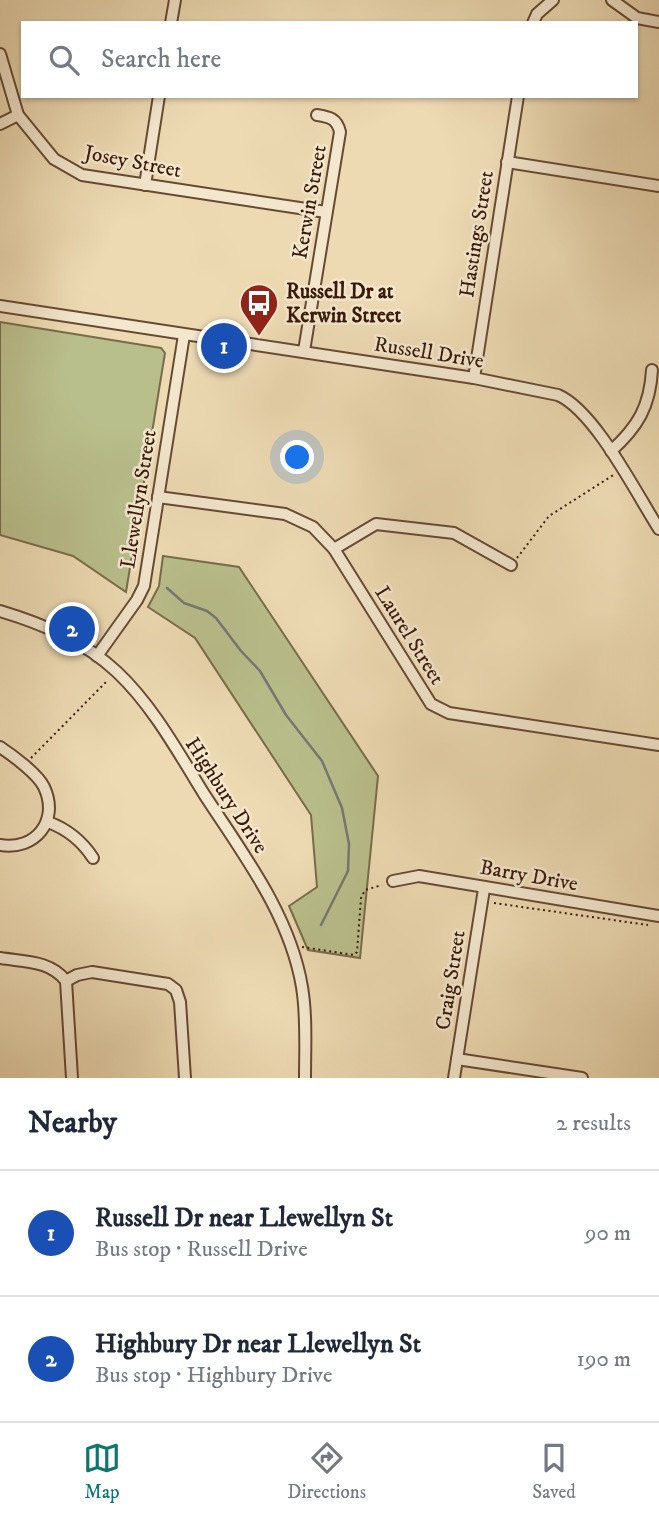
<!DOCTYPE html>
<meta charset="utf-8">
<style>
body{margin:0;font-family:"IM FELL DW Pica",serif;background:#f2f2f3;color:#1f2937}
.you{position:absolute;left:298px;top:458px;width:24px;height:24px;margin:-18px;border:5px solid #fff;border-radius:50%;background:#1a73e8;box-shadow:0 0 0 10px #1a73e833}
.badge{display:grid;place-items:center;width:46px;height:46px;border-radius:50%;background:#0f766e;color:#fff;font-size:23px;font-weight:700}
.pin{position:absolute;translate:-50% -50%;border:4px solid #fff;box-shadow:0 2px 7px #0006}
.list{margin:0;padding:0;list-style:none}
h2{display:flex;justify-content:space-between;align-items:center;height:91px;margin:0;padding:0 28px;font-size:30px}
h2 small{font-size:23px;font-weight:400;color:#747a83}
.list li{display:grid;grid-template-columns:46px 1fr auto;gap:21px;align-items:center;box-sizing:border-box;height:126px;padding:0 28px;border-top:2px solid #e0e1e3}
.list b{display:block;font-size:26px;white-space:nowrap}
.list p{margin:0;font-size:23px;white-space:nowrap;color:#747a83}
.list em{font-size:23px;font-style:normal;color:#747a83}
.icon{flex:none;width:38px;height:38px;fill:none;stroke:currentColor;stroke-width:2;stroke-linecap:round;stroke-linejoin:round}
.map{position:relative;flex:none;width:659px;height:1078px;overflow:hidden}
.search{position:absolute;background:#fff;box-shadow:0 2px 5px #0004;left:21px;right:21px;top:21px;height:77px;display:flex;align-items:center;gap:18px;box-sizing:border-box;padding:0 24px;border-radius:0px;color:#747a83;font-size:26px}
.sheet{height:343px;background:#fff}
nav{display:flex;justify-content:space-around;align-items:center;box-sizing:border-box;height:98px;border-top:2px solid #e0e1e3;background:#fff;font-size:19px;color:#747a83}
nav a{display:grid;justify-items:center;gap:4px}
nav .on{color:#0f766e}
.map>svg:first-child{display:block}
.green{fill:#b9bf8c;stroke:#796c4a;stroke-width:2}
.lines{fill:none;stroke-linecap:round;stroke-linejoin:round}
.stream{stroke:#777872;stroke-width:2.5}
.street-casing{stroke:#664a33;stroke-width:14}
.path{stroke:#391a08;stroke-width:2;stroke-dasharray:2 3.5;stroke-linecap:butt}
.street{stroke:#f3e7ce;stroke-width:10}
.labels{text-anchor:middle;stroke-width:5;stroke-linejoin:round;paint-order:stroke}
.street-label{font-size:21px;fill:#391a08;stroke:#f3e7ce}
.poi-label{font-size:21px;font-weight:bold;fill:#391a08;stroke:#f3e7ce;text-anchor:start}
</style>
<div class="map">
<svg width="659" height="1078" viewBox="0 0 659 1078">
<rect width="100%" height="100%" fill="#eddab3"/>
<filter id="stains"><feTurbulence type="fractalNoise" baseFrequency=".00286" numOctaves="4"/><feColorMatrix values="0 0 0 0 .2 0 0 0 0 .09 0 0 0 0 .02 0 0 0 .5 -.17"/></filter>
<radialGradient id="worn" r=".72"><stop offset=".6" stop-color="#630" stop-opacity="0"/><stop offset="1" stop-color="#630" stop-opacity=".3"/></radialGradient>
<g class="green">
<path d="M 0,322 L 161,348 L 165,353 L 126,592 L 73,556 L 0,535 Z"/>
<path d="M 163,556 L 239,567 L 378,776 L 360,958 L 308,950 L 289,906 L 317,887 L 311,815 L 195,638 L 148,607 L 159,586 Z"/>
</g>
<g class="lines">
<path class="stream" d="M 167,588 L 184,603 L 207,611 L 216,618 L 241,651 L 260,671 L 286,715 L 322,761 L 342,808 L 349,844 L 348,871 L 321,925"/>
<g class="street-casing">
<g id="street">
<path d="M 612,0 L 637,18 L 659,22"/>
<path d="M 171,23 L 175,0"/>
<path d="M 533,23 L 537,14 L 553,0"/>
<path d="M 0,54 L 18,115 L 54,159 L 82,175 L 326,212"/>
<path d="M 0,124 L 18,115"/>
<path d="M 507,162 L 659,186"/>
<path d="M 145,185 L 159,96"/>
<path d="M 0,306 L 474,378 L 558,395 C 595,411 636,493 659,529"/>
<path d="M 304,351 L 340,132 C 337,118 329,117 317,115"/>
<path d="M 474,378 L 518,96"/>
<path d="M 611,451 C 638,427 650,406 652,370"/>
<path d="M 158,497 L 285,514 L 313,527 L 334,549 L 431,704 L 449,713 L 659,745"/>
<path d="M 334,549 L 376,524 L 454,533 L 511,565"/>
<path d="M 0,611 C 43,624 84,641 117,672 C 153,706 178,752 204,794 C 243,854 290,915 302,987 C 307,1017 305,1048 305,1078"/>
<path d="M 97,656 L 137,600 L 144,586 L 184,335"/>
<path d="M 0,747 C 12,755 38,774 44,787 C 60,821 35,851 0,845"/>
<path d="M 48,822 C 67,829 82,841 93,858"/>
<path d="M 393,881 L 419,876 L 659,916"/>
<path d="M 0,958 C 24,962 50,960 66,981 L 72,1078"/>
<path d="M 66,981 L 77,975 L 92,972 L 168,984 L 176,990 L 180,1002 L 185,1078"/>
<path d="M 457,1059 L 582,1078"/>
<path d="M 454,1078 L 484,889"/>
</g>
</g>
<g class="path">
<path d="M 517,558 L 549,516 L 615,474"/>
<path d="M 31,758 L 108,680"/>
<path d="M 494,903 L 648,925"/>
<path d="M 302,947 L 354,955 L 357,952 L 361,898 L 365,890 L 382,885"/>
</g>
<use href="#street" class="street"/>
</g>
<defs>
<g id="bus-pin" transform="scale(2.0125)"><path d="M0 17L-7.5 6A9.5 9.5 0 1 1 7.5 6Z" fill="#8f2418" stroke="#f3e7ce"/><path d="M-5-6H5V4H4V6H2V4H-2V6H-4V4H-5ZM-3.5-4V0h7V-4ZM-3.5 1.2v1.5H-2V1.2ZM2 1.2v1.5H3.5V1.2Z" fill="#fff"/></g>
</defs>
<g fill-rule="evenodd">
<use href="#bus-pin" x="259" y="303"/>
</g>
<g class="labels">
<g class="street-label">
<text transform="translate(133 161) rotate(11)" y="7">Josey Street</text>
<text transform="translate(309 202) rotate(-80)" y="7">Kerwin Street</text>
<text transform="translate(476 234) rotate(-81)" y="7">Hastings Street</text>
<text transform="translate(429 352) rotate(9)" y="7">Russell Drive</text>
<text transform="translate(138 499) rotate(-81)" y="7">Llewellyn Street</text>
<text transform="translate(410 635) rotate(58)" y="7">Laurel Street</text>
<text transform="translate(227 795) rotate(57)" y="7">Highbury Drive</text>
<text transform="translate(529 875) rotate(10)" y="7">Barry Drive</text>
<text transform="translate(450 980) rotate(-81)" y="7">Craig Street</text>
</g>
<g class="poi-label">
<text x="286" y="298">Russell Dr at<tspan x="286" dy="24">Kerwin Street</tspan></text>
</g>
</g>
<rect width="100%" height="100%" filter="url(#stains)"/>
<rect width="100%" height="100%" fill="url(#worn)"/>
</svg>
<div class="you"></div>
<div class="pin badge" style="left:224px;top:346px;background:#1a4fb4">1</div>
<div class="pin badge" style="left:72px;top:629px;background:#1a4fb4">2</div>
<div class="search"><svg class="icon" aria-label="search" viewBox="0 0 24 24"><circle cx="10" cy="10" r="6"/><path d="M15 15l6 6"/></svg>Search here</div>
</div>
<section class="sheet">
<h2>Nearby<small>2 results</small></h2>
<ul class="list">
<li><span class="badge" style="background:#1a4fb4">1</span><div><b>Russell Dr near Llewellyn St</b><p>Bus stop · Russell Drive</p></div><em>90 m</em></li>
<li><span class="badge" style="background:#1a4fb4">2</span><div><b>Highbury Dr near Llewellyn St</b><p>Bus stop · Highbury Drive</p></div><em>190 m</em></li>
</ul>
</section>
<nav>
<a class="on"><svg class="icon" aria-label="map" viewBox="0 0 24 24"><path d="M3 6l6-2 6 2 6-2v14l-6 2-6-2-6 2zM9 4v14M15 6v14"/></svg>Map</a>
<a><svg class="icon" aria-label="directions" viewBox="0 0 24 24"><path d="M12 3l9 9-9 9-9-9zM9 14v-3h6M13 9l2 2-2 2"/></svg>Directions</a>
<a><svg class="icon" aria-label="saved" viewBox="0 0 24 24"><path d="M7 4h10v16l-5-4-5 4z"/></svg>Saved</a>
</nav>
